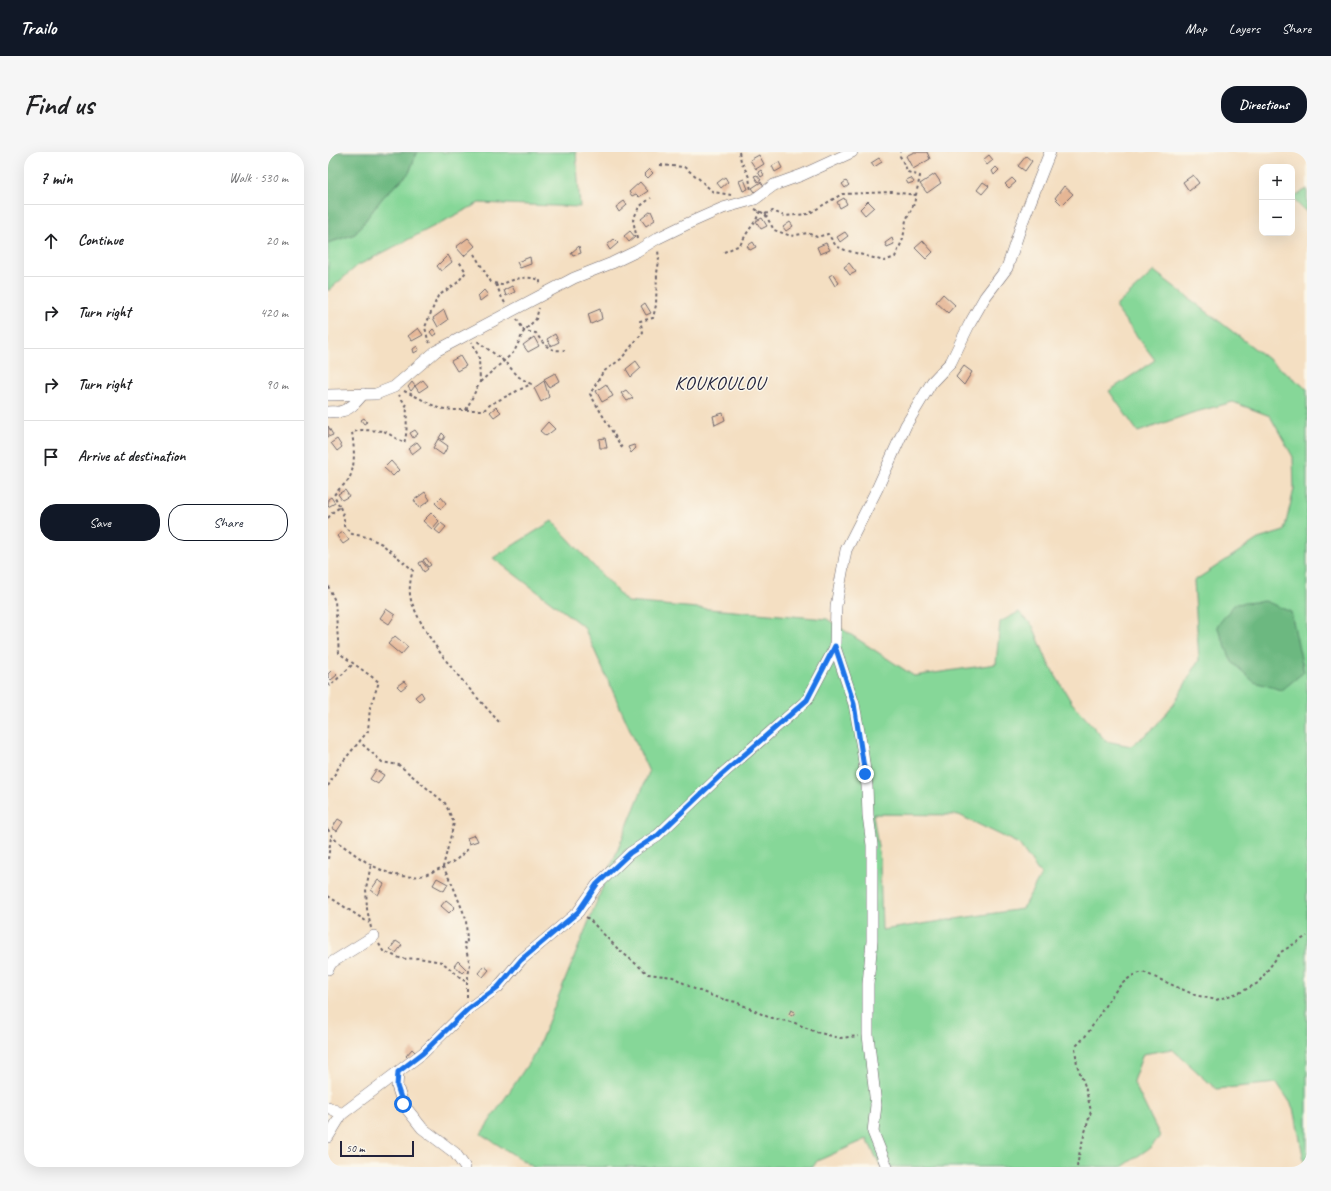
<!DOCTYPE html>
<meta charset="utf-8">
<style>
body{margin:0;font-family:Caveat,sans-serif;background:#f6f6f6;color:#202124}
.controls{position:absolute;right:12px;top:12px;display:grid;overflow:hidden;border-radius:8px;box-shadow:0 4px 16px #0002}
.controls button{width:36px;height:36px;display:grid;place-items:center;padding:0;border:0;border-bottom:1px solid #e0e0e0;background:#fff;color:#202124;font:20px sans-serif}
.scale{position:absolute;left:12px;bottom:10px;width:74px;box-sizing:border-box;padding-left:4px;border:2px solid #22223b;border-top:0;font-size:11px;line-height:14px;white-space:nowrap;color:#22223b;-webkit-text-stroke:3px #fbf7ec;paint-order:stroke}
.stop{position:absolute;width:12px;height:12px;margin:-9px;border:3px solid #1a73e8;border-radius:50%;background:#fff}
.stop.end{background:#1a73e8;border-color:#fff;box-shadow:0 1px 4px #0008}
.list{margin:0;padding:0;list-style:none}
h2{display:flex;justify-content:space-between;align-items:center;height:52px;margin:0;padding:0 16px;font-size:17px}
h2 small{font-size:13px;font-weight:400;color:#757577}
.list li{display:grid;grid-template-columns:26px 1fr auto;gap:12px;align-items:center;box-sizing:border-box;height:72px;padding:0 16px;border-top:1px solid #e0e0e0}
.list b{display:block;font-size:15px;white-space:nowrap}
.list em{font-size:13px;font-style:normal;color:#757577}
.actions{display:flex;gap:8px;padding:12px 16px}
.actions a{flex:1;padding:9px 0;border:1px solid #111827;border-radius:16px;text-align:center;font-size:14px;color:#111827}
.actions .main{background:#111827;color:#fff}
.icon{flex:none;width:22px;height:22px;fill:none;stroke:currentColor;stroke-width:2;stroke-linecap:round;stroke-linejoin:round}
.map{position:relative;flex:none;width:979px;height:1015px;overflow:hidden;border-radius:16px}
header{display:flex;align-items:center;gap:24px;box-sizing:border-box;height:56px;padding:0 20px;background:#111827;color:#fff}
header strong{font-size:19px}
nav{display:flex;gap:22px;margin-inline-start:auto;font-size:14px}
.intro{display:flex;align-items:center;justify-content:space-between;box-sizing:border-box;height:96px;padding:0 24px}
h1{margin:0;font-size:28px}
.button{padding:10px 18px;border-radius:16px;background:#111827;color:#fff;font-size:14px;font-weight:700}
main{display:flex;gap:24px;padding:0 24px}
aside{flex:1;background:#fff;border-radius:16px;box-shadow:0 4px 16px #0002}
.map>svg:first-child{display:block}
.green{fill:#86d798;stroke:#547c6a;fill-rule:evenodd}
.forest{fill:#6cb880;stroke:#476d5e}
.building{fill:#e5b695}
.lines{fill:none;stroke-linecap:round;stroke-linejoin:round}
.minor-casing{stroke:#6c646a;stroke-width:12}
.path{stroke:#6c646a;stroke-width:2;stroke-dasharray:3 3;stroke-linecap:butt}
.minor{stroke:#fff;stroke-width:11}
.route{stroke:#1a73e8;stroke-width:5}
.labels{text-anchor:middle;stroke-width:3;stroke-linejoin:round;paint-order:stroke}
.quarter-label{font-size:19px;letter-spacing:1px;fill:#22223b;stroke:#fbf7ec}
</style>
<header>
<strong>Trailo</strong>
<nav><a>Map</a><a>Layers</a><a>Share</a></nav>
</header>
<div class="intro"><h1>Find us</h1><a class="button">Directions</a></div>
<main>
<aside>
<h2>7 min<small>Walk · 530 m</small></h2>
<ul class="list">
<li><svg class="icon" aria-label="ahead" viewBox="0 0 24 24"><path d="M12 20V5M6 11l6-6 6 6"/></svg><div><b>Continue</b></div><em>20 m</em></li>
<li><svg class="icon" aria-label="right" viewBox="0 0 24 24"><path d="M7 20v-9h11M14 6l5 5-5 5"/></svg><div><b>Turn right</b></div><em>420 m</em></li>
<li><svg class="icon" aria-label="right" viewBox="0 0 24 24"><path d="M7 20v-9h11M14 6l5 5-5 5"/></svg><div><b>Turn right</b></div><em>90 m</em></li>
<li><svg class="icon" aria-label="arrive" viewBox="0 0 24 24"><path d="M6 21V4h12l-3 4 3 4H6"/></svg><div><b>Arrive at destination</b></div></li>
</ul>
<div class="actions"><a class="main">Save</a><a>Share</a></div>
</aside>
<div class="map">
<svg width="979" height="1015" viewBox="0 0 979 1015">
<rect width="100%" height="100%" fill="#fbf7ec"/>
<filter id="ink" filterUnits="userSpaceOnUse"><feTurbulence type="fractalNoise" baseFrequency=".025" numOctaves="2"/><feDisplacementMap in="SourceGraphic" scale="8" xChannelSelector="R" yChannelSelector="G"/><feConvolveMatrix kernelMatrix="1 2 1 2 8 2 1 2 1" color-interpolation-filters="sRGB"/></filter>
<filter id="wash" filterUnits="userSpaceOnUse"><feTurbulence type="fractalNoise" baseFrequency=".012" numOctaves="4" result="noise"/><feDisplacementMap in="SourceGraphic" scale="16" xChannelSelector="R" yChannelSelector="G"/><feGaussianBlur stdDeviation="0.9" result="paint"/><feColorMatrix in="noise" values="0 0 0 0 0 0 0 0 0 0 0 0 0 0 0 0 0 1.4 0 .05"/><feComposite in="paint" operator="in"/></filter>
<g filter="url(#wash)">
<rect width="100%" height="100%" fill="#f4dfc2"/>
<g class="green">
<path d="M 89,0 L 248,0 L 252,55 L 151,51 L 29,114 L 0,139 L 0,91 L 27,82 L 55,45 L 81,21 Z"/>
<path d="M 979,37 L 979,61 L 964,46 Z"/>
<path d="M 826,119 L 979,237 L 979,1015 L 977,1014 L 966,956 L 949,931 L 888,937 L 844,897 L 815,902 L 805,929 L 832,984 L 823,995 L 794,1015 L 553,1015 L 539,987 L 489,1009 L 485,1015 L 205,1015 L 153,982 L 208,900 L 321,620 L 256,475 L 165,406 L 224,369 L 299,450 L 499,467 L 586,524 L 668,512 L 672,470 L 691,460 L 705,474 L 720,511 L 744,551 L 778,589 L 803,594 L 825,577 L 845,553 L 871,508 L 866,429 L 930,387 L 956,379 L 966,337 L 965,305 L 942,264 L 905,250 L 864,261 L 810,280 L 781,239 L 827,208 L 787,155 ZM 545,662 L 631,663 L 691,692 L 713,723 L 694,757 L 554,778 L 552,708 Z"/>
</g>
<g class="forest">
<path d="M 0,0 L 89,0 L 81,21 L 55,45 L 27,82 L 0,91 Z"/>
<path d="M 937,449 L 963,460 L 976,520 L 954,538 L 926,530 L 904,510 L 889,474 L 907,452 Z"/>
</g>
<g id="blocks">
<g class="building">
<path d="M 586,0 L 599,0 L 602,7 L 585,17 L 578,4 Z"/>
<path d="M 431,3 L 436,12 L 428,17 L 422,8 Z"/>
<path d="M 661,3 L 665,8 L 659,13 L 655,8 Z"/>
<path d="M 698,4 L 704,9 L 697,19 L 690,14 Z"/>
<path d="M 551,6 L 554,10 L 546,15 L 543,11 Z"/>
<path d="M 451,10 L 454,16 L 447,20 L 444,14 Z"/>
<path d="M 668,15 L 671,18 L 666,23 L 664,19 Z"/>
<path d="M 321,17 L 325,21 L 320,26 L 316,22 Z"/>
<path d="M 433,18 L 436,23 L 433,25 L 430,20 Z"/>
<path d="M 607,22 L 613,31 L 599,41 L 592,32 Z"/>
<path d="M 429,23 L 433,28 L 430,30 L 426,24 Z"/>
<path d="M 865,23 L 871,31 L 861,39 L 855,30 Z"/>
<path d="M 397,25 L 400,30 L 393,36 L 389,31 Z"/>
<path d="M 583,26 L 586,30 L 580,32 L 578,28 Z"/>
<path d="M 684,26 L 688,30 L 681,36 L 677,32 Z"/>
<path d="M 416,27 L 420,37 L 415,39 L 411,29 Z"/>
<path d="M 518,29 L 521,33 L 517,36 L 514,32 Z"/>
<path d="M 312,30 L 320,39 L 311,45 L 308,42 L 304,44 L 301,40 Z"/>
<path d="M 433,30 L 436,35 L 427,40 L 424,36 Z"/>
<path d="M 655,30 L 661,34 L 654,42 L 649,38 Z"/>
<path d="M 736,34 L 745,42 L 734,53 L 727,46 Z"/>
<path d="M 516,46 L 519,52 L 512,56 L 509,50 Z"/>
<path d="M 296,49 L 299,53 L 291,60 L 288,55 Z"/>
<path d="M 540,49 L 546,55 L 537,63 L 532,57 Z"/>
<path d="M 323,59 L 327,68 L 318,74 L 313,67 Z"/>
<path d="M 434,66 L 439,74 L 433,77 L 428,69 Z"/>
<path d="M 462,70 L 465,74 L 458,79 L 455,75 Z"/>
<path d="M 302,79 L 307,85 L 301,90 L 296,84 Z"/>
<path d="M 517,80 L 520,84 L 512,90 L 509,85 Z"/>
<path d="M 140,86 L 147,94 L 136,104 L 128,95 Z"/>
<path d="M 564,86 L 566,92 L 559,95 L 557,91 Z"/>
<path d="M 286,87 L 290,91 L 282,98 L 279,93 Z"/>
<path d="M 595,89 L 605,100 L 598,107 L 587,96 Z"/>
<path d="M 425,90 L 428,95 L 422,98 L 419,94 Z"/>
<path d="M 498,91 L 502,98 L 492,102 L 489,95 Z"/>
<path d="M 251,94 L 253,101 L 245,104 L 243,101 Z"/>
<path d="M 120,103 L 124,110 L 113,119 L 109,114 Z"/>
<path d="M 202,105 L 203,112 L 192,116 L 189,110 Z"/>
<path d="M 521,111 L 528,120 L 522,123 L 516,115 Z"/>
<path d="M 505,122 L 511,131 L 507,134 L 501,124 Z"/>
<path d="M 184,134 L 187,140 L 178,144 L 176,138 Z"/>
<path d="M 156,138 L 160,143 L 152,149 L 150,144 Z"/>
<path d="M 615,142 L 627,153 L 620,161 L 608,150 Z"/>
<path d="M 317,151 L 323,161 L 318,163 L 313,154 Z"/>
<path d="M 272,157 L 274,167 L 263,172 L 260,162 Z"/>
<path d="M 116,158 L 120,168 L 110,175 L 105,166 Z"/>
<path d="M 90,176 L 95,183 L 84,189 L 80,184 Z"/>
<path d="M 105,177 L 109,182 L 105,184 L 102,180 Z"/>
<path d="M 227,182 L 231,190 L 223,194 L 219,187 Z"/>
<path d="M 206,185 L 211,194 L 200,200 L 195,193 Z"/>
<path d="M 89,194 L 91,198 L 86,201 L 85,197 Z"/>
<path d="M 132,204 L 138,214 L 129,219 L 123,209 Z"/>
<path d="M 308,209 L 313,216 L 303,225 L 298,217 Z"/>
<path d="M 636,214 L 644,220 L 636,233 L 628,225 Z"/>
<path d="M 227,221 L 231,229 L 221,235 L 216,227 Z"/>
<path d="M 95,228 L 100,234 L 91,240 L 87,234 Z"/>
<path d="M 216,229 L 221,245 L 213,250 L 206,236 Z"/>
<path d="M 84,230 L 87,234 L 83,239 L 80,235 Z"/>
<path d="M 278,232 L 285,244 L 274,250 L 268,239 Z"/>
<path d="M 298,238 L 305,246 L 299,249 L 293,241 Z"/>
<path d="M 168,255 L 173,260 L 166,265 L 162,260 Z"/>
<path d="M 395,261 L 397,268 L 387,273 L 385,264 Z"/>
<path d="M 36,266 L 39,270 L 36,272 L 33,268 Z"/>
<path d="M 220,270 L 227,277 L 218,284 L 212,279 Z"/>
<path d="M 0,274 L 5,283 L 0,285 Z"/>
<path d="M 87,278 L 90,282 L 85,286 L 82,281 Z"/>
<path d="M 114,281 L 117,284 L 115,288 L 111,286 Z"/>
<path d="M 277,286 L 279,296 L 272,296 L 271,287 Z"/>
<path d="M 9,287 L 14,295 L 9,299 L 3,291 Z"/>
<path d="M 110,287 L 120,294 L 115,303 L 105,296 Z"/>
<path d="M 89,290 L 93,295 L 84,302 L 80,297 Z"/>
<path d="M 306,293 L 308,296 L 303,301 L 300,295 Z"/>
<path d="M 63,309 L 71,318 L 65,324 L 56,316 Z"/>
<path d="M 17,338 L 21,344 L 14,348 L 10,342 Z"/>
<path d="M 97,340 L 102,348 L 91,356 L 86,348 Z"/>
<path d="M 3,345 L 7,351 L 0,355 L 0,347 Z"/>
<path d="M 113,345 L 118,351 L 113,357 L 107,351 Z"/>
<path d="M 103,361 L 111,369 L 104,377 L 95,369 Z"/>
<path d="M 113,371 L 118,375 L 112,382 L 107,378 Z"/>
<path d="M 15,380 L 21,388 L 15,392 L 9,384 Z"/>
<path d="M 98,406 L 103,413 L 100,415 L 95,408 Z"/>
<path d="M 94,409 L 100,417 L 96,420 L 91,411 Z"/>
<path d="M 58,457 L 67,463 L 61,472 L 52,466 Z"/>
<path d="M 67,484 L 80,495 L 73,503 L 60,492 Z"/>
<path d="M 4,518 L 9,523 L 3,528 L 0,525 L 0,522 Z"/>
<path d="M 76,529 L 79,533 L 73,538 L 69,534 Z"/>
<path d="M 93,540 L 96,545 L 91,549 L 87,545 Z"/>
<path d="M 48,618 L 56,623 L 50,632 L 42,627 Z"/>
<path d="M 10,667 L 15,670 L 9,679 L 4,676 Z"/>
<path d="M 147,683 L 150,689 L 141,692 L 139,686 Z"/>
<path d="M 109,726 L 120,732 L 116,739 L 105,733 Z"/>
<path d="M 50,728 L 56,732 L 50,743 L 43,738 Z"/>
<path d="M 118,748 L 127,755 L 121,761 L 113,754 Z"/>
<path d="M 68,789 L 74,793 L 68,801 L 62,797 Z"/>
<path d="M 130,809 L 138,817 L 134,821 L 126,814 Z"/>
<path d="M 156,814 L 161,818 L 155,825 L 150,821 Z"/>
<path d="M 463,858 L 467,860 L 464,864 L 461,862 Z"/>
<path d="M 84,897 L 88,901 L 82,908 L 78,904 Z"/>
</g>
</g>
</g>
<g filter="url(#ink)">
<use href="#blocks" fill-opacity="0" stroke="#6c646a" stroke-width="1"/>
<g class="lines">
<g class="minor-casing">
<g id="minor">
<path d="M 0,243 L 48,242 L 66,235 L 108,199 L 246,126 L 284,111 L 309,99 L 330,86 L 361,71 L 395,56 L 427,47 L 446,33 L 474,23 L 524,0"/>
<path d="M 0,260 C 5,259 9,261 14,259 C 23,257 29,249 35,242"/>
<path d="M 0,817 L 3,811 L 46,784"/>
<path d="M 70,920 L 69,934 L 75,952 L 94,976 L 127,1001 L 137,1015"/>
<path d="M 0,955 L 14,962"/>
<path d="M 0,985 L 14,962 L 95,901 L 140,857 L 170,835 L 193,808 L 250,760 L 269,733 L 302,701 L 330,683 L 392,624 L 479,548 L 507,495"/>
<path d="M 559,1015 L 545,980 L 548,953 L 540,883 L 540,832 L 544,789 L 544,693 L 540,663 L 539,634 L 534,596 L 526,552 L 507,495 L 508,454 L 518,398 L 549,337 L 578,273 L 604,230 L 623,210 L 641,173 L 657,145 L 679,116 L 694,71 L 722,0"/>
</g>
</g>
<g class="path">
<path d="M 411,0 L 413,9 L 421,25 L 423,39"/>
<path d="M 332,13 L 356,15 L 369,25 L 385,40 L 403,43"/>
<path d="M 427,57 L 437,62 L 446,78 L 463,84 L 479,81 L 489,85 L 500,82 L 508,94 L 517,98 L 556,109 L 567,105 L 575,87 L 578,68 L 586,52 L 592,24 L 580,20 L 572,4 L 572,0"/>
<path d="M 437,62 L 445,59 L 456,64 L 480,62 L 514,42 L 564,40 L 588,43"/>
<path d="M 309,87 L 305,68 L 311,55 L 323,46"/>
<path d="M 396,100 L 412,93 L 419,81 L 428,68 L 432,59"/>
<path d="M 146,102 L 163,130 L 173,133 C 185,127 197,123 212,128 L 212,132"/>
<path d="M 168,132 L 174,146 L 177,151"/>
<path d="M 189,167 L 196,179 L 208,181 C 216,193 221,200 237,198"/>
<path d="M 102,191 L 100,188 L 97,175 L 110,144 L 129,131 L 138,120 L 130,108"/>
<path d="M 152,230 L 186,200 L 196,179 L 208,167 L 211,156"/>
<path d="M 76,239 L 89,245 L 110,256 L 125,258 L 156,258 L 163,252 L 203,232 L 191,225 L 176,209 L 149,189"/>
<path d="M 138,258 L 152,230 L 151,206 L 144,190"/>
<path d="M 294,296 L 262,242 L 275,220 L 293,207 L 315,180 L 312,169 L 325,166 L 328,153 L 329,121 L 331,109 L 330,98"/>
<path d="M 12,355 L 16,365 L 16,374 L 24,382 L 39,385 L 54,392 L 85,418 C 82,428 80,441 84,451 C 101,495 140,535 171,570"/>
<path d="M 0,366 L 5,360 L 12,355 L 6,343 C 10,337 18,332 21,327 C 28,313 26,295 24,280 L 34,278 L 56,279 L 76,291 C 80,280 78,267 79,255 L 71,243"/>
<path d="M 0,434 L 7,449 L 11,501 L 51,530 L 42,555 L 40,579 L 12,613 L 0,634"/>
<path d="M 0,532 L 2,534 L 25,512"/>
<path d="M 0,677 C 4,687 12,692 21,698 C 41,713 65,728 92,724 C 99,723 108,718 115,715 L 126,671 L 117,651 L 71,613 L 54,610 L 32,590"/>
<path d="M 0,707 L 3,685"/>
<path d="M 0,744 L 41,771"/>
<path d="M 258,765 L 261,767 L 289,796 L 320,822 L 345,825 L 364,836 L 390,846 L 408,850 L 440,865 L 467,871 L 488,880 L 512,886 L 531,884"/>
<path d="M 43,776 L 39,757 L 38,736 L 43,713"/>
<path d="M 51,792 L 55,799 L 74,807 L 91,806 L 114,810 L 139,831"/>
<path d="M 139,845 L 139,831 L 142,812 L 136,791 L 139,792 L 138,767 L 125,734 L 115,715 L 127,709 L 140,697"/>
<path d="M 749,1015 L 752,998 L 763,959 L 757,934 L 749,913 L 747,895 C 753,889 759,883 763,876 C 777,856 789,826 815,820 L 867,843 L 888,848 L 913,840 L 930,831 L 953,800 L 979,784"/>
</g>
<use href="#minor" class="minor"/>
</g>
</g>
<g class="lines" filter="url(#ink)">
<path class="route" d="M 75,952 L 69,934 L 70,920 L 95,901 L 140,857 L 170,835 L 193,808 L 250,760 L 269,732 L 302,701 L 330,683 L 392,624 L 479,548 L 507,494 L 526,552 L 537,622"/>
</g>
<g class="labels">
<g class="quarter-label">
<text x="392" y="237">KOUKOULOU</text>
</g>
</g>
</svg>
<div class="controls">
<button>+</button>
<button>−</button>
</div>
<div class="scale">50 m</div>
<div class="stop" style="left:75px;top:952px"></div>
<div class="stop end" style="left:537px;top:622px"></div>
</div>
</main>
